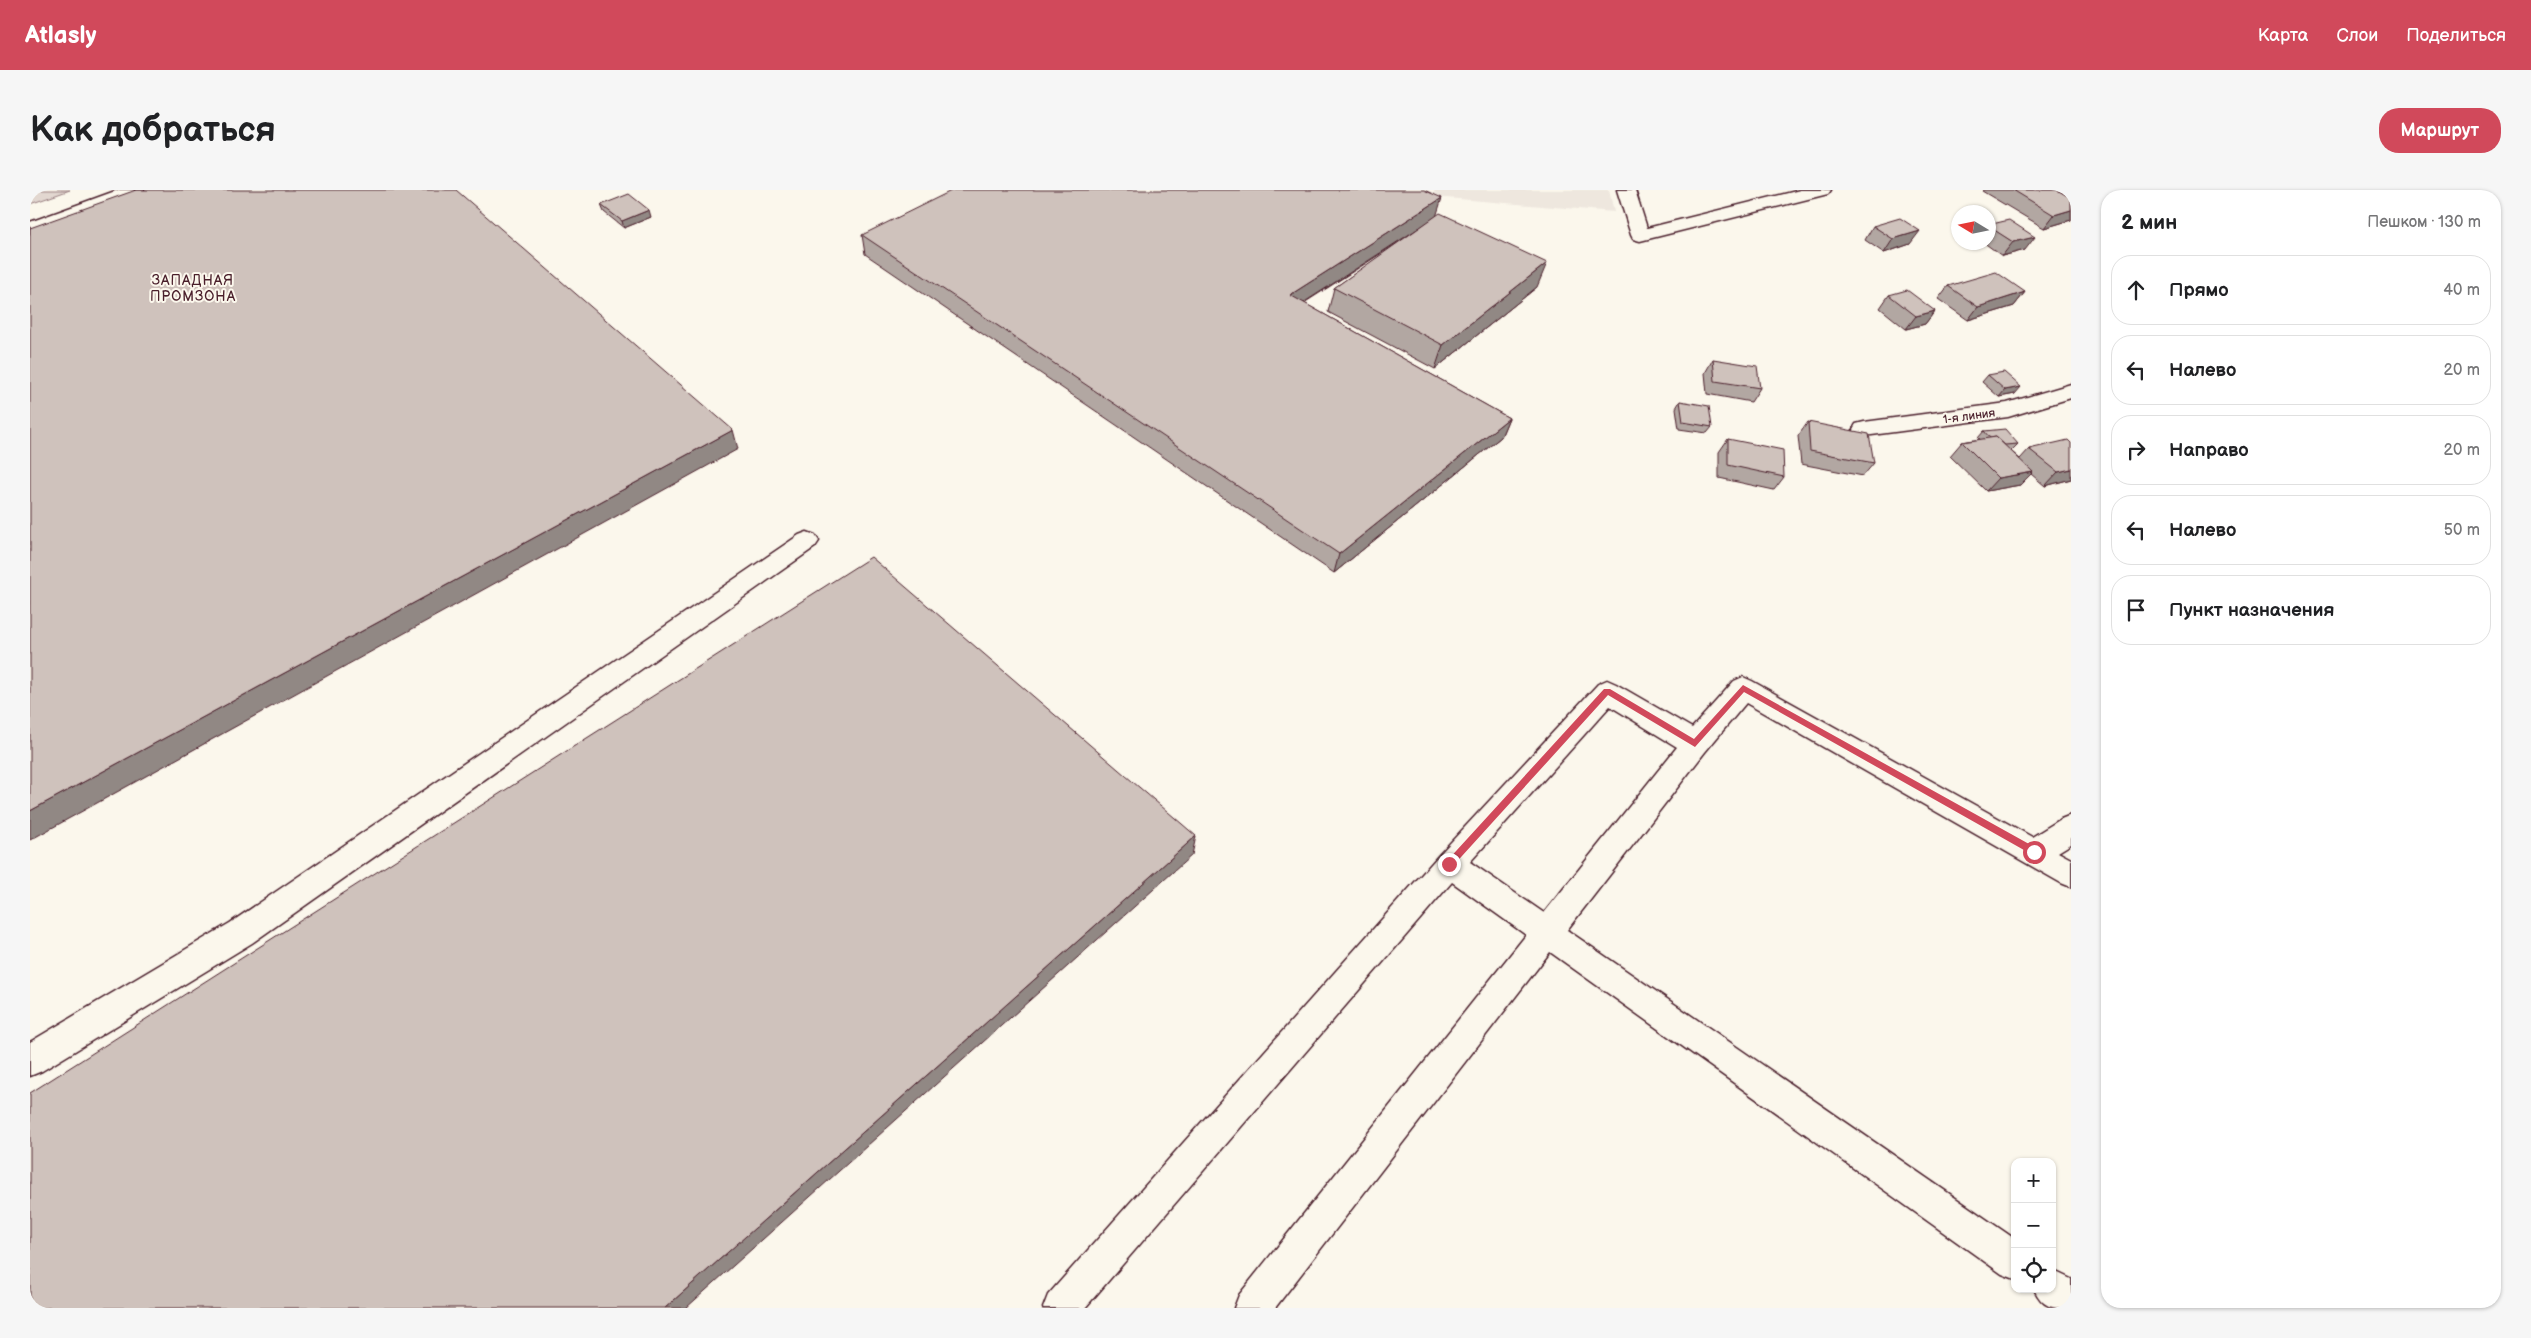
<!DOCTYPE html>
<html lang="ru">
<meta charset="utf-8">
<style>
body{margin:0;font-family:"Balsamiq Sans",sans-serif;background:#f6f6f6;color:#202124}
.controls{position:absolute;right:15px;bottom:15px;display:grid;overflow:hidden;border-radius:10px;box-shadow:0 1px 4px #0004}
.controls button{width:45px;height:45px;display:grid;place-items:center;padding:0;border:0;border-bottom:1px solid #e0e0e0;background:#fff;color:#202124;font:25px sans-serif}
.compass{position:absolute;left:1921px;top:15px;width:45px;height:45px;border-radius:50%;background:#fff;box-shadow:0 1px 4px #0004;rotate:280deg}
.stop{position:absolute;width:15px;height:15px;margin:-11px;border:4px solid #d1495b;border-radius:50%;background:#fff}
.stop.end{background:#d1495b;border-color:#fff;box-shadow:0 1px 5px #0008}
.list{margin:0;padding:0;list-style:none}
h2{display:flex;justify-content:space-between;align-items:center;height:65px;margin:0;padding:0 20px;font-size:21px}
h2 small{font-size:16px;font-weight:400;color:#757577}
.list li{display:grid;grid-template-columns:32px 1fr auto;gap:15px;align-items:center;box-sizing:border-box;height:70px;margin:0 10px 10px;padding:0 10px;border:1px solid #e0e0e0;border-radius:20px}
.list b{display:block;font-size:19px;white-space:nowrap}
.list em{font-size:16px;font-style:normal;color:#757577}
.icon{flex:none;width:28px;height:28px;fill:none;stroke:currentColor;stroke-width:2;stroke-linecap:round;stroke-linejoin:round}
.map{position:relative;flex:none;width:2041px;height:1118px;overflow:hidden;border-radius:20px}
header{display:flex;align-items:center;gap:30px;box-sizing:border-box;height:70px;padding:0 25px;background:#d1495b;color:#fff}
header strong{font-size:24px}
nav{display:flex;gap:28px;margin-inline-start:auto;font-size:18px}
.intro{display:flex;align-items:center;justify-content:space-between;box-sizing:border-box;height:120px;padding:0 30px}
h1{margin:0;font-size:35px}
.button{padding:12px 22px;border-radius:20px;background:#d1495b;color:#fff;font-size:18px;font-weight:700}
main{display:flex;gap:30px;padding:0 30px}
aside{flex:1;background:#fff;border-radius:20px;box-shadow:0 1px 4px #0004}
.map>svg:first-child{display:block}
.built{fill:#eee7de}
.green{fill:#e2d7d0;stroke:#967b7e}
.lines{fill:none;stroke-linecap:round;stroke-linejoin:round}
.minor-casing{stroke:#4a1f2b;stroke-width:3}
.minor{fill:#fbf7ec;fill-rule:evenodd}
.wall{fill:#b2a7a2;stroke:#4a1f2b}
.shaded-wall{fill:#918884;stroke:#4a1f2b}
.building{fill:#cfc2bc;stroke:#4a1f2b}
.route{fill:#d1495b}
.labels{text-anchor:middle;stroke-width:4;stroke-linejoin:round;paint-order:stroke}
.far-street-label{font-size:12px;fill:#4a1f2b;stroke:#fbf7ec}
.far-neighbourhood-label{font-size:14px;letter-spacing:1px;fill:#4a1f2b;stroke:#fbf7ec}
</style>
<header>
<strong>Atlasly</strong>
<nav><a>Карта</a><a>Слои</a><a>Поделиться</a></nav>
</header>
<div class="intro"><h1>Как добраться</h1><a class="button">Маршрут</a></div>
<main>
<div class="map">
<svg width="2041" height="1118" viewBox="0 0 2041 1118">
<rect width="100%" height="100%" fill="#fbf7ec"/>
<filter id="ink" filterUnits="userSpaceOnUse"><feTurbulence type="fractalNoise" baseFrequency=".02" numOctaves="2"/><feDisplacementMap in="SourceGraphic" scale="10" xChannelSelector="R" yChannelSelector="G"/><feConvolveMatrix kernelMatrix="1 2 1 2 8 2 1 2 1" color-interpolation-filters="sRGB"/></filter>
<g filter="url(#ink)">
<path class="built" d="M 1404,0 L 1579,0 L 1584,22 L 1405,7 Z"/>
<path class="green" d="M 0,0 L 40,0 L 0,14 Z"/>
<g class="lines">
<g class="minor-casing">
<g id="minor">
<path d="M 88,0 L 114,0 L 111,4 L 0,44 L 0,32 Z"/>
<path d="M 1587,0 L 1605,0 L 1617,38 L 1770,0 L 1801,0 L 1798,4 L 1610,51 L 1603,49 L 1601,45 Z"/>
<path d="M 2041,194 L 2041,208 L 1978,227 L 1834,246 L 1826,244 L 1823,239 L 1826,234 L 1834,232 L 1977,213 Z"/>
<path d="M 777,342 L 785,345 L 789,351 L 785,357 L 222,753 L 12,881 L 0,886 L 0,852 L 200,733 L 769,345 Z"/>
<path d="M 1713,487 L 1722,491 L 2002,647 L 2031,629 L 2041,625 L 2041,654 L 2028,662 L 2041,669 L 2041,697 L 2031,693 L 1716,513 L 1675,562 L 1537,740 L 1985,1049 L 1985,1089 L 1972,1084 L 1520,762 L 1245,1118 L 1204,1118 L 1209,1105 L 1496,745 L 1422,692 L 1055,1118 L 1013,1118 L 1018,1105 L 1409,665 L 1568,494 L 1577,490 L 1586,494 L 1662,538 L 1704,491 ZM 1580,516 L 1647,557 L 1514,723 L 1440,672 Z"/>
<path d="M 2022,1080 L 2041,1089 L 2041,1118 C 2021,1118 2013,1118 2004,1099 L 2022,1099 Z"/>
</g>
</g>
<use href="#minor" class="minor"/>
</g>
<g class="wall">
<path d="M 1953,0 L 2027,0 L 2041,8 L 2041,30 L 2014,38 L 1952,1 Z"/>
<path d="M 571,15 L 621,27 L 594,38 L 574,22 Z"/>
<path d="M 1406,26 L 1507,97 L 1405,179 L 1298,122 L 1304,98 L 1386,41 L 1274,113 L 1479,228 L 1471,247 L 1304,383 L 835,64 L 832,45 Z"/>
<path d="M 1958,35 L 1995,60 L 1972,66 L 1953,52 L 1958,52 Z"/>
<path d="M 1843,36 L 1880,54 L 1854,63 L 1835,50 Z"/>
<path d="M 1918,96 L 1995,102 L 1984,116 L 1938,130 L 1908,109 Z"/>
<path d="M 1859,105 L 1905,121 L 1895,134 L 1876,139 L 1850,118 Z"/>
<path d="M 1683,169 L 1730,198 L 1721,212 L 1677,204 L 1675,183 Z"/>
<path d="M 1958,185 L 1985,204 L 1969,207 L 1952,192 Z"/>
<path d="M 1650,211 L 1682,237 L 1677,243 L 1649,239 L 1646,218 Z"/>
<path d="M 1778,232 L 1844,273 L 1833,286 L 1771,274 L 1768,246 Z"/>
<path d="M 1954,241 L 1988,254 L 1981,261 L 1990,269 L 1999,259 L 2041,289 L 2015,296 L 2001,284 L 1990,295 L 1956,301 L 1920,266 L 1932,252 L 1950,249 L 1948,248 Z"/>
<path d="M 1698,249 L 1754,287 L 1744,300 L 1689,288 L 1689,262 Z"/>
</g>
<g class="shaded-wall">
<path d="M 1412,8 L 1406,27 L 1256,124 L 1260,105 Z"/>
<path d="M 619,20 L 621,27 L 594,38 L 592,31 Z"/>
<path d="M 2041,20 L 2041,30 L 2014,38 L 2024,25 Z"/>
<path d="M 1890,41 L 1880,54 L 1854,63 L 1863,49 Z"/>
<path d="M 2005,47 L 1995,60 L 1972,66 L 1983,52 Z"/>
<path d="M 1517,73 L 1507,97 L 1405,179 L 1413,155 Z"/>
<path d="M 1995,102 L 1984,116 L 1938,130 L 1948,117 Z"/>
<path d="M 1905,121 L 1895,134 L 1876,139 L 1886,126 Z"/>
<path d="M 1991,197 L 1985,204 L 1969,207 L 1975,200 Z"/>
<path d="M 1479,228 L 1471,247 L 1304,383 L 1309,364 Z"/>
<path d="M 703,240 L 708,259 L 0,650 L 0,621 Z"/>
<path d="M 2041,279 L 2041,289 L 2015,296 L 2028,282 Z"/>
<path d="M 2003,282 L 1990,295 L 1956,301 L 1968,288 Z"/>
<path d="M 1166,646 L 1162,665 L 656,1118 L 635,1118 Z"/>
</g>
<g class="building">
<path d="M 106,0 L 426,0 L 703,240 L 0,621 L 0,38 Z"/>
<path d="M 923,0 L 1394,0 L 1412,8 L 1260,105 L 1479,228 L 1309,364 L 832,45 Z"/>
<path d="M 1983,0 L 2027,0 L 2041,8 L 2041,20 L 2024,25 Z"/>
<path d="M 599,4 L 619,20 L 592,31 L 571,15 Z"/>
<path d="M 1410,23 L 1517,73 L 1413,155 L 1304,98 Z"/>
<path d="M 1870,28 L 1890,41 L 1863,49 L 1843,36 Z"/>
<path d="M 1979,30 L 2005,47 L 1983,52 L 1958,36 L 1958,35 Z"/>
<path d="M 1966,82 L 1995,102 L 1948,117 L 1918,96 Z"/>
<path d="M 1877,100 L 1905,121 L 1886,126 L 1859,105 Z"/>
<path d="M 1683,169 L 1727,176 L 1730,198 L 1685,191 Z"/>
<path d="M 1974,182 L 1991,197 L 1975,200 L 1958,185 Z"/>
<path d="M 1650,211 L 1679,216 L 1682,237 L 1653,232 Z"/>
<path d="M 1778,232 L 1839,244 L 1844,273 L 1780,261 Z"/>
<path d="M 1975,239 L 1988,254 L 1975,255 L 1966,247 L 1960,248 L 1954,241 Z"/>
<path d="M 1966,247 L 2003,282 L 1968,288 L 1932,252 Z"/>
<path d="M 1698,249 L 1753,260 L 1754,287 L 1698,275 Z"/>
<path d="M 2038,250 L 2041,253 L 2041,279 L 2028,282 L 1999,259 Z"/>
<path d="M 841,367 L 1166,646 L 635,1118 L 0,1118 L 0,903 Z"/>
</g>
</g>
<path class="route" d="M 1713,495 L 2008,659 L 2008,664 L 2001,664 L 1714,502 L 1665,557 L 1578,505 L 1422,677 L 1416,677 L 1416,672 L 1574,499 L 1580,499 L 1664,549 Z"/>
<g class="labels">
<g class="far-street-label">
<text transform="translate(1939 226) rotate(-8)" y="4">1-я линия</text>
</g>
<g class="far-neighbourhood-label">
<text x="163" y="95">ЗАПАДНАЯ<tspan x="163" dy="16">ПРОМЗОНА</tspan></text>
</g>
</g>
</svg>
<div class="controls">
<button>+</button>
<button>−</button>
<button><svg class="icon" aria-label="locate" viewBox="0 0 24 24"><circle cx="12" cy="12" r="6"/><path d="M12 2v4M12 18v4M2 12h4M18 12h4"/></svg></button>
</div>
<svg class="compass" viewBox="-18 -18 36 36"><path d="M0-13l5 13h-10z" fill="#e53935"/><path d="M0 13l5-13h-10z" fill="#757577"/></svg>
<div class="stop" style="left:2004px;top:662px"></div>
<div class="stop end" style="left:1419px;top:674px"></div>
</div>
<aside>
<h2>2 мин<small>Пешком · 130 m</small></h2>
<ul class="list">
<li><svg class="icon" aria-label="ahead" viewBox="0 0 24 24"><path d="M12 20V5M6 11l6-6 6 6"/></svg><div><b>Прямо</b></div><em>40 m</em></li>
<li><svg class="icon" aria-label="left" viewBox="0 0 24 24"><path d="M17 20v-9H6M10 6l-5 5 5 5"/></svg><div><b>Налево</b></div><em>20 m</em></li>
<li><svg class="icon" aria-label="right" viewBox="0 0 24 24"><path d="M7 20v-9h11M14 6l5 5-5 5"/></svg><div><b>Направо</b></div><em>20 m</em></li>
<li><svg class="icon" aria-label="left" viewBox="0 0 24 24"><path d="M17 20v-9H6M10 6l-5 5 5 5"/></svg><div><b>Налево</b></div><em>50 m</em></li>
<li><svg class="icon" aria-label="arrive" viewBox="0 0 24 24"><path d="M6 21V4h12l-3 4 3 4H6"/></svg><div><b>Пункт назначения</b></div></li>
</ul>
</aside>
</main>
